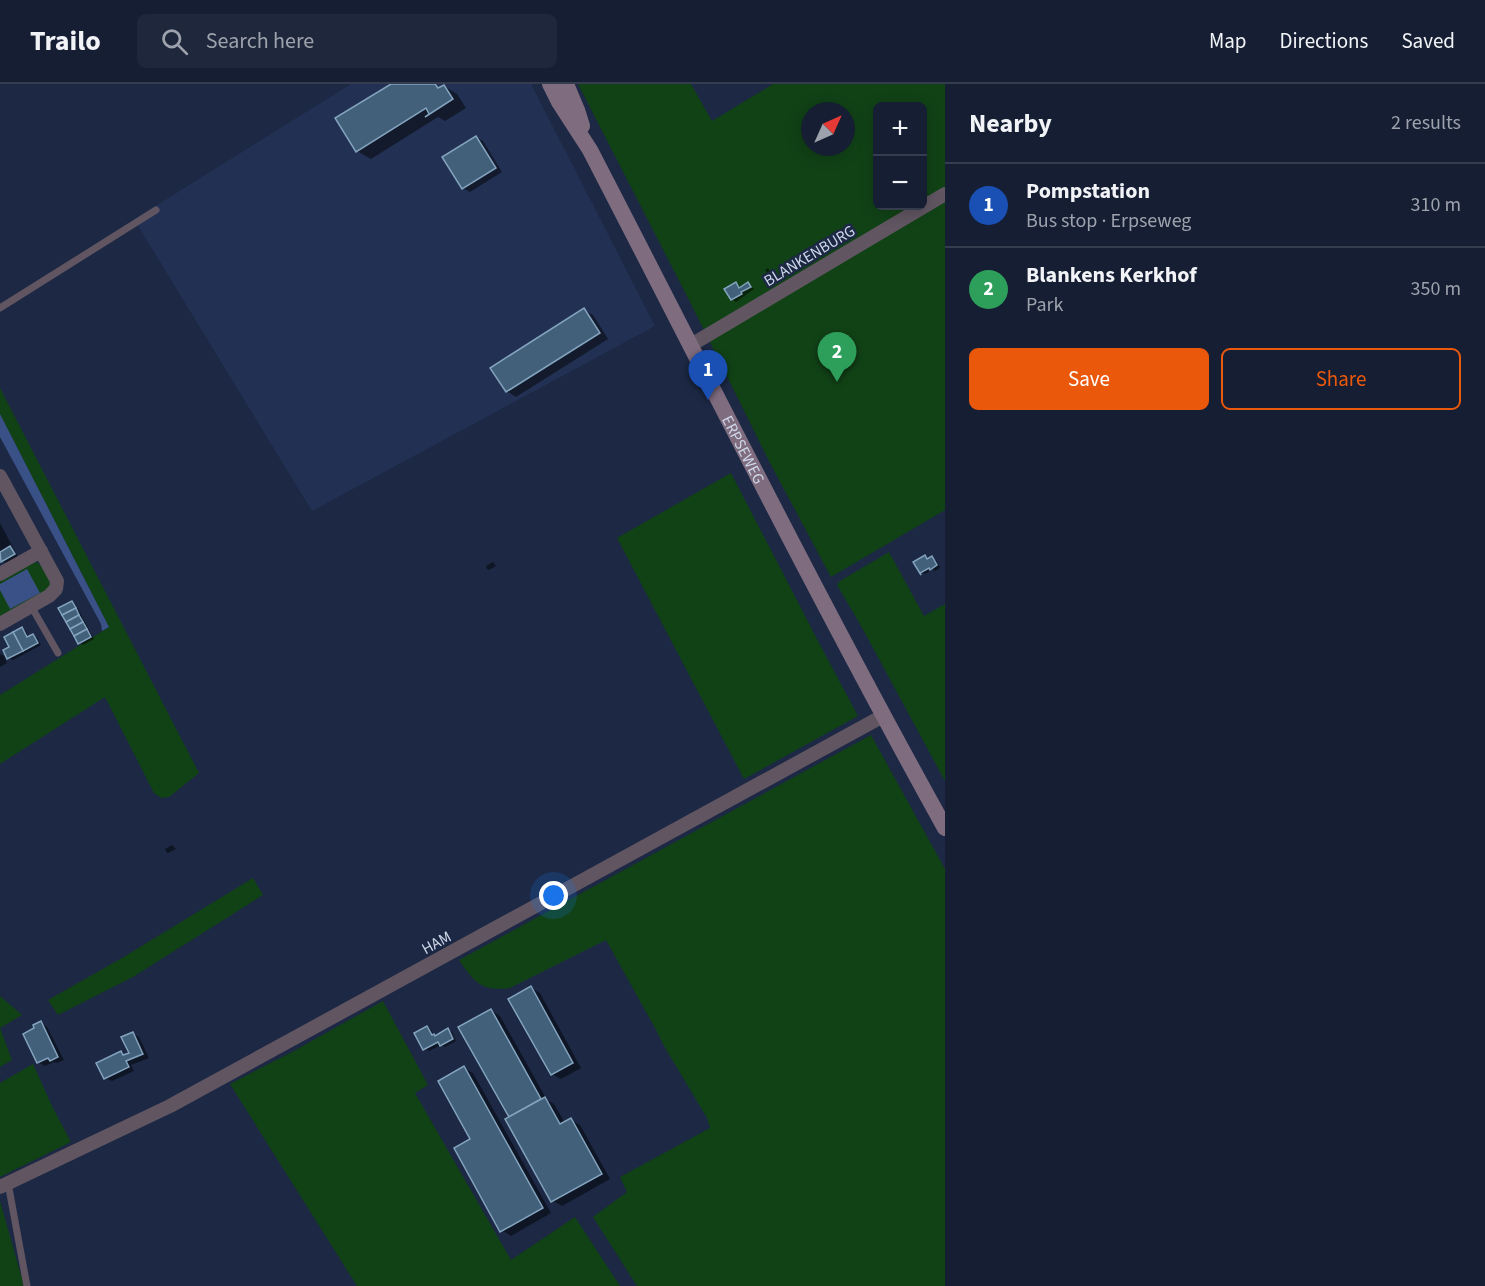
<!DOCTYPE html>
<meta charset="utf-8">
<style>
body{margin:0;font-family:"Source Sans 3",sans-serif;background:#1e273b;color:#f1f3f6}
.controls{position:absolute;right:18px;top:18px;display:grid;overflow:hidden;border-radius:9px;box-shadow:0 3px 15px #0003}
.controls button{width:54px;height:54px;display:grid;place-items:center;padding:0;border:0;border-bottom:2px solid #343c4e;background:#151e33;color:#f1f3f6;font:30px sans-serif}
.compass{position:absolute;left:801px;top:18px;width:54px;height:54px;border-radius:50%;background:#151e33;box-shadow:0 3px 15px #0003;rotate:45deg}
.you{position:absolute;left:554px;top:812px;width:21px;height:21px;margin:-15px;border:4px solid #fff;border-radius:50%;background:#1a73e8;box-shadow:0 0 0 9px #1a73e833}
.badge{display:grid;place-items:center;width:39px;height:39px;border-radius:50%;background:#ea580c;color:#fff;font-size:20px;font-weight:700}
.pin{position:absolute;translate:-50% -50px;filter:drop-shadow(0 2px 3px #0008)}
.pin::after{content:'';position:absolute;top:32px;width:21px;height:18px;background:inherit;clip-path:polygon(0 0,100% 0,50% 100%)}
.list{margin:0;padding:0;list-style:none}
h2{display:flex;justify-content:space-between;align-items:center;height:78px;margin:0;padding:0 24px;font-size:26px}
h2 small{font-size:20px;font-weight:400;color:#9da2ac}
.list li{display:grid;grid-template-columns:39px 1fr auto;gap:18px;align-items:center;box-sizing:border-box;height:84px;padding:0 24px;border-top:2px solid #343c4e}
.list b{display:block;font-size:22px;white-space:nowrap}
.list p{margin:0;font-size:20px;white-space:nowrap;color:#9da2ac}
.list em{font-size:20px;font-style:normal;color:#9da2ac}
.actions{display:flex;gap:12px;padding:18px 24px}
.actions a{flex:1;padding:14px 0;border:2px solid #ea580c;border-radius:9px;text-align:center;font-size:21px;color:#ea580c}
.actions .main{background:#ea580c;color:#fff}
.icon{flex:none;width:33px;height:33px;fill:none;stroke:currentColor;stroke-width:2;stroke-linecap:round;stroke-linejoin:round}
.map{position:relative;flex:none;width:945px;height:1202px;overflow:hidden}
header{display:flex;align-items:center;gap:36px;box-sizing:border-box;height:84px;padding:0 30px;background:#151e33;border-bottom:2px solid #343c4e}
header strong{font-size:28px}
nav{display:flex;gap:33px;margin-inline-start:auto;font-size:21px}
.search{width:420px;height:54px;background:#1e273b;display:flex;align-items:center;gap:15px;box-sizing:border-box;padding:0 21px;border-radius:9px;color:#9da2ac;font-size:22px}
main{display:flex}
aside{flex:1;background:#151e33}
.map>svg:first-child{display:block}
.built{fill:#223153}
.green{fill:#114216;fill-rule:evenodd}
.water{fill:#3a5187}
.shadow{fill:#0007}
.building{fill:#426079;stroke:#83a3be;stroke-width:1.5}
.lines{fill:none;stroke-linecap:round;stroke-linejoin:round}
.service{stroke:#605561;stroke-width:7}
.minor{stroke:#605561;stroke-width:14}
.secondary{stroke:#7f6c7f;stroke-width:16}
.labels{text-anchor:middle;stroke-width:5;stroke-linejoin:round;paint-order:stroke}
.street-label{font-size:16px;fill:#ced7e9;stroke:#1c2844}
</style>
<header>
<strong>Trailo</strong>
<div class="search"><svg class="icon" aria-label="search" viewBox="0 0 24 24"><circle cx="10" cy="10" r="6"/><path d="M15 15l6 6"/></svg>Search here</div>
<nav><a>Map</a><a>Directions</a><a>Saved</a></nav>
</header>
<main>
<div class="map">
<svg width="945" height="1202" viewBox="0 0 945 1202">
<rect width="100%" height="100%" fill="#1c2844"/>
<path class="built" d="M 351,0 L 531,0 L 655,242 L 312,427 L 140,145 L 133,136 Z"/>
<g class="green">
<path d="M 578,0 L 691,0 L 712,37 L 773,0 L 945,0 L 945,426 L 831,493 L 770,379 L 690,218 ZM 878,22 L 922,22 L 922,122 L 878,122 ZM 810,27 L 846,27 L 846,63 L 810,63 Z"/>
<path d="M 0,304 L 199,689 L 169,713 L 161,714 L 154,709 L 105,613 L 0,680 L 0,611 L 109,543 L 0,330 Z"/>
<path d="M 731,389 L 817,555 L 858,632 L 744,695 L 617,454 Z"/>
<path d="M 889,468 L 924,532 L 945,520 L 945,697 L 860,540 L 837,501 L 840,497 Z"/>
<path d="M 37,478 C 45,486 49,493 51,504 L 0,533 L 0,497 L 26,482 Z"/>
<path d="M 871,651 L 945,785 L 945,1202 L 637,1202 L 593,1133 L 627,1108 L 620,1093 L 710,1044 L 707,1034 L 664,962 L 655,944 L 606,856 L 510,904 C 482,908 474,898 459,876 Z"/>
<path d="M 253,794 L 263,811 L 133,893 L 58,931 L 48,916 L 122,874 Z"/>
<path d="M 0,912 L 22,931 L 0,944 L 12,976 L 0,983 Z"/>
<path d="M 383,917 L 428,1001 L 415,1009 L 511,1176 L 575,1133 L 620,1202 L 357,1202 L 230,1000 L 292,968 Z"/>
<path d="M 33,980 L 52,1022 L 71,1058 L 0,1093 L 0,999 Z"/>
<path d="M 0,1117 L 24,1202 L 0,1202 Z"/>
</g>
<g class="water">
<path d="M 0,330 L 109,543 L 102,547 L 101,540 L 0,353 Z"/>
<path d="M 27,485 L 40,509 L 10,525 L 0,506 L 0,500 Z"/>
</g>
<g class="shadow">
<path d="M 393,0 L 432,0 L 441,4 L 444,2 L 457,10 L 466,24 L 445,37 L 438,33 L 371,75 L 357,67 Z"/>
<path d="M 476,53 L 483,57 L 502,88 L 470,108 L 463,104 Z"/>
<path d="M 768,184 L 776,196 L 773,198 L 765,186 Z"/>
<path d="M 736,200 L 741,204 L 748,200 L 754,205 L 736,218 L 732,215 Z"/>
<path d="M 584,226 L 593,231 L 608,255 L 516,313 L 507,307 Z"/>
<path d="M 0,439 L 18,473 L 6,479 L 2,477 L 0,473 Z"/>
<path d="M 925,473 L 936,476 L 940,484 L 935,487 L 933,485 L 925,490 L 921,488 Z"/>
<path d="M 493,478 L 496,482 L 489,486 L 487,485 L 486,482 Z"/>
<path d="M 72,518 L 76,521 L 94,555 L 83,561 L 79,558 Z"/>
<path d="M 22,545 L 26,547 L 29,554 L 33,551 L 37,554 L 41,561 L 13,576 L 9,574 L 11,563 Z"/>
<path d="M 0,570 L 4,572 L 7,579 L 0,583 Z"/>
<path d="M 172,761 L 176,765 L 168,769 L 167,769 L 165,765 Z"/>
<path d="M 531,904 L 540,909 L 581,984 L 561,995 L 552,990 Z"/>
<path d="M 491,926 L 500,932 L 547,1016 L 554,1020 L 565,1039 L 571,1036 L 580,1041 L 610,1095 L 562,1122 L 553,1117 L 507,1036 L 511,1034 Z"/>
<path d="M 41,939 L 47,943 L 64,976 L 57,979 L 54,978 L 45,982 L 38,978 L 36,945 Z"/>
<path d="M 427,944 L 431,946 L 435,953 L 448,946 L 452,948 L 456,957 L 445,963 L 441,961 L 429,967 L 425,965 Z"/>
<path d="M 132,949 L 139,953 L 149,974 L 131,981 L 134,987 L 112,997 L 105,994 L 121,969 L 126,972 L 131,969 Z"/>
<path d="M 464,984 L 473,989 L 551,1129 L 511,1152 L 502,1146 L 472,1055 Z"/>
</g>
<g class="building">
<path d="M 391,0 L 435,0 L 438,4 L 444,1 L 453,15 L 425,33 L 429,30 L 426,24 L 356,68 L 335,34 Z"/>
<path d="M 476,52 L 496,84 L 462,105 L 442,73 Z"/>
<path d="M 736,198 L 739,204 L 748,198 L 751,203 L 741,208 L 742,210 L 731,216 L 724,205 Z"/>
<path d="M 584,224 L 600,249 L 506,308 L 490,284 Z"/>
<path d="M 10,462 L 15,470 L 1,478 L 0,468 Z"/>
<path d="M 925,471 L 927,475 L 932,472 L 937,481 L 930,486 L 929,484 L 920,489 L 921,491 L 913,478 Z"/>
<path d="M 72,517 L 76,524 L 62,531 L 58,524 Z"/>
<path d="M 76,524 L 79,531 L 66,538 L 62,531 Z"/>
<path d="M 79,531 L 83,538 L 70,545 L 66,538 Z"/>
<path d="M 83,538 L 87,545 L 74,552 L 70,545 Z"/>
<path d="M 22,543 L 27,553 L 33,550 L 38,559 L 23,567 L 13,548 Z"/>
<path d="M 87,545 L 91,553 L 78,560 L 74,552 Z"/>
<path d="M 13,548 L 23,567 L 7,575 L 3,566 L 9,563 L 4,553 Z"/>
<path d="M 531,902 L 573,979 L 551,991 L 508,915 Z"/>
<path d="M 491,925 L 541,1015 L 509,1033 L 458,943 Z"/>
<path d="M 41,937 L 58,973 L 50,977 L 48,974 L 37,979 L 23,950 L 34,944 L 33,941 Z"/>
<path d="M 427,942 L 432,951 L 434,950 L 435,952 L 448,944 L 453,955 L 440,962 L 438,958 L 423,966 L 414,949 Z"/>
<path d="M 133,948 L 143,970 L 126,977 L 129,983 L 104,995 L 96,979 L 121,967 L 123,971 L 129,969 L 121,953 Z"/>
<path d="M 464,982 L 543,1124 L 500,1148 L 454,1064 L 470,1055 L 438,997 Z"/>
<path d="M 545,1013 L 560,1040 L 571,1034 L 602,1090 L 551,1118 L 505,1035 Z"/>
</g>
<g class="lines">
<g class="service">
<path d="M 0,224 L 156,126"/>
<path d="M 31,522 L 58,569"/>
<path d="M 8,1099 L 27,1202"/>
</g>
<g class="minor">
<path d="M 691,261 L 945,110"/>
<path d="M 0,392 L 57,497 L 56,505 L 49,512 L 0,540"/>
<path d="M 0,490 L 41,467"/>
<path d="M 0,1103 L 170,1022 L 883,632"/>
</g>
<g class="secondary">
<path id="s1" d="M 550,0 L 559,18 L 590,66 C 707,292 821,521 945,744"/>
<path d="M 566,0 L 577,26 L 582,42"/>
</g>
</g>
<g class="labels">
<g class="street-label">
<text transform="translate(809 171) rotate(-31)" y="6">BLANKENBURG</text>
<text dy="6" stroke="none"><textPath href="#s1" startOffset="414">ERPSEWEG</textPath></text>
<text transform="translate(436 858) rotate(-29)" y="6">HAM</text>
</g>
</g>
</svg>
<div class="controls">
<button>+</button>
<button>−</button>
</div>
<svg class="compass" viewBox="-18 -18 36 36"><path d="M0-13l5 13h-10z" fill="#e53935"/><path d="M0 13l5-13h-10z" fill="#9da2ac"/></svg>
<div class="you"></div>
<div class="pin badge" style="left:708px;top:316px;background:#1a4fb4">1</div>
<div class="pin badge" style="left:837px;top:298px;background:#2e9e5b">2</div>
</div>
<aside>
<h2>Nearby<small>2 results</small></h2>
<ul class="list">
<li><span class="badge" style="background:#1a4fb4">1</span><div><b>Pompstation</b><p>Bus stop · Erpseweg</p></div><em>310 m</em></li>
<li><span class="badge" style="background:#2e9e5b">2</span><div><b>Blankens Kerkhof</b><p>Park</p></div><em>350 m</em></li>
</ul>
<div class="actions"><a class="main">Save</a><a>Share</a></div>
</aside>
</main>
